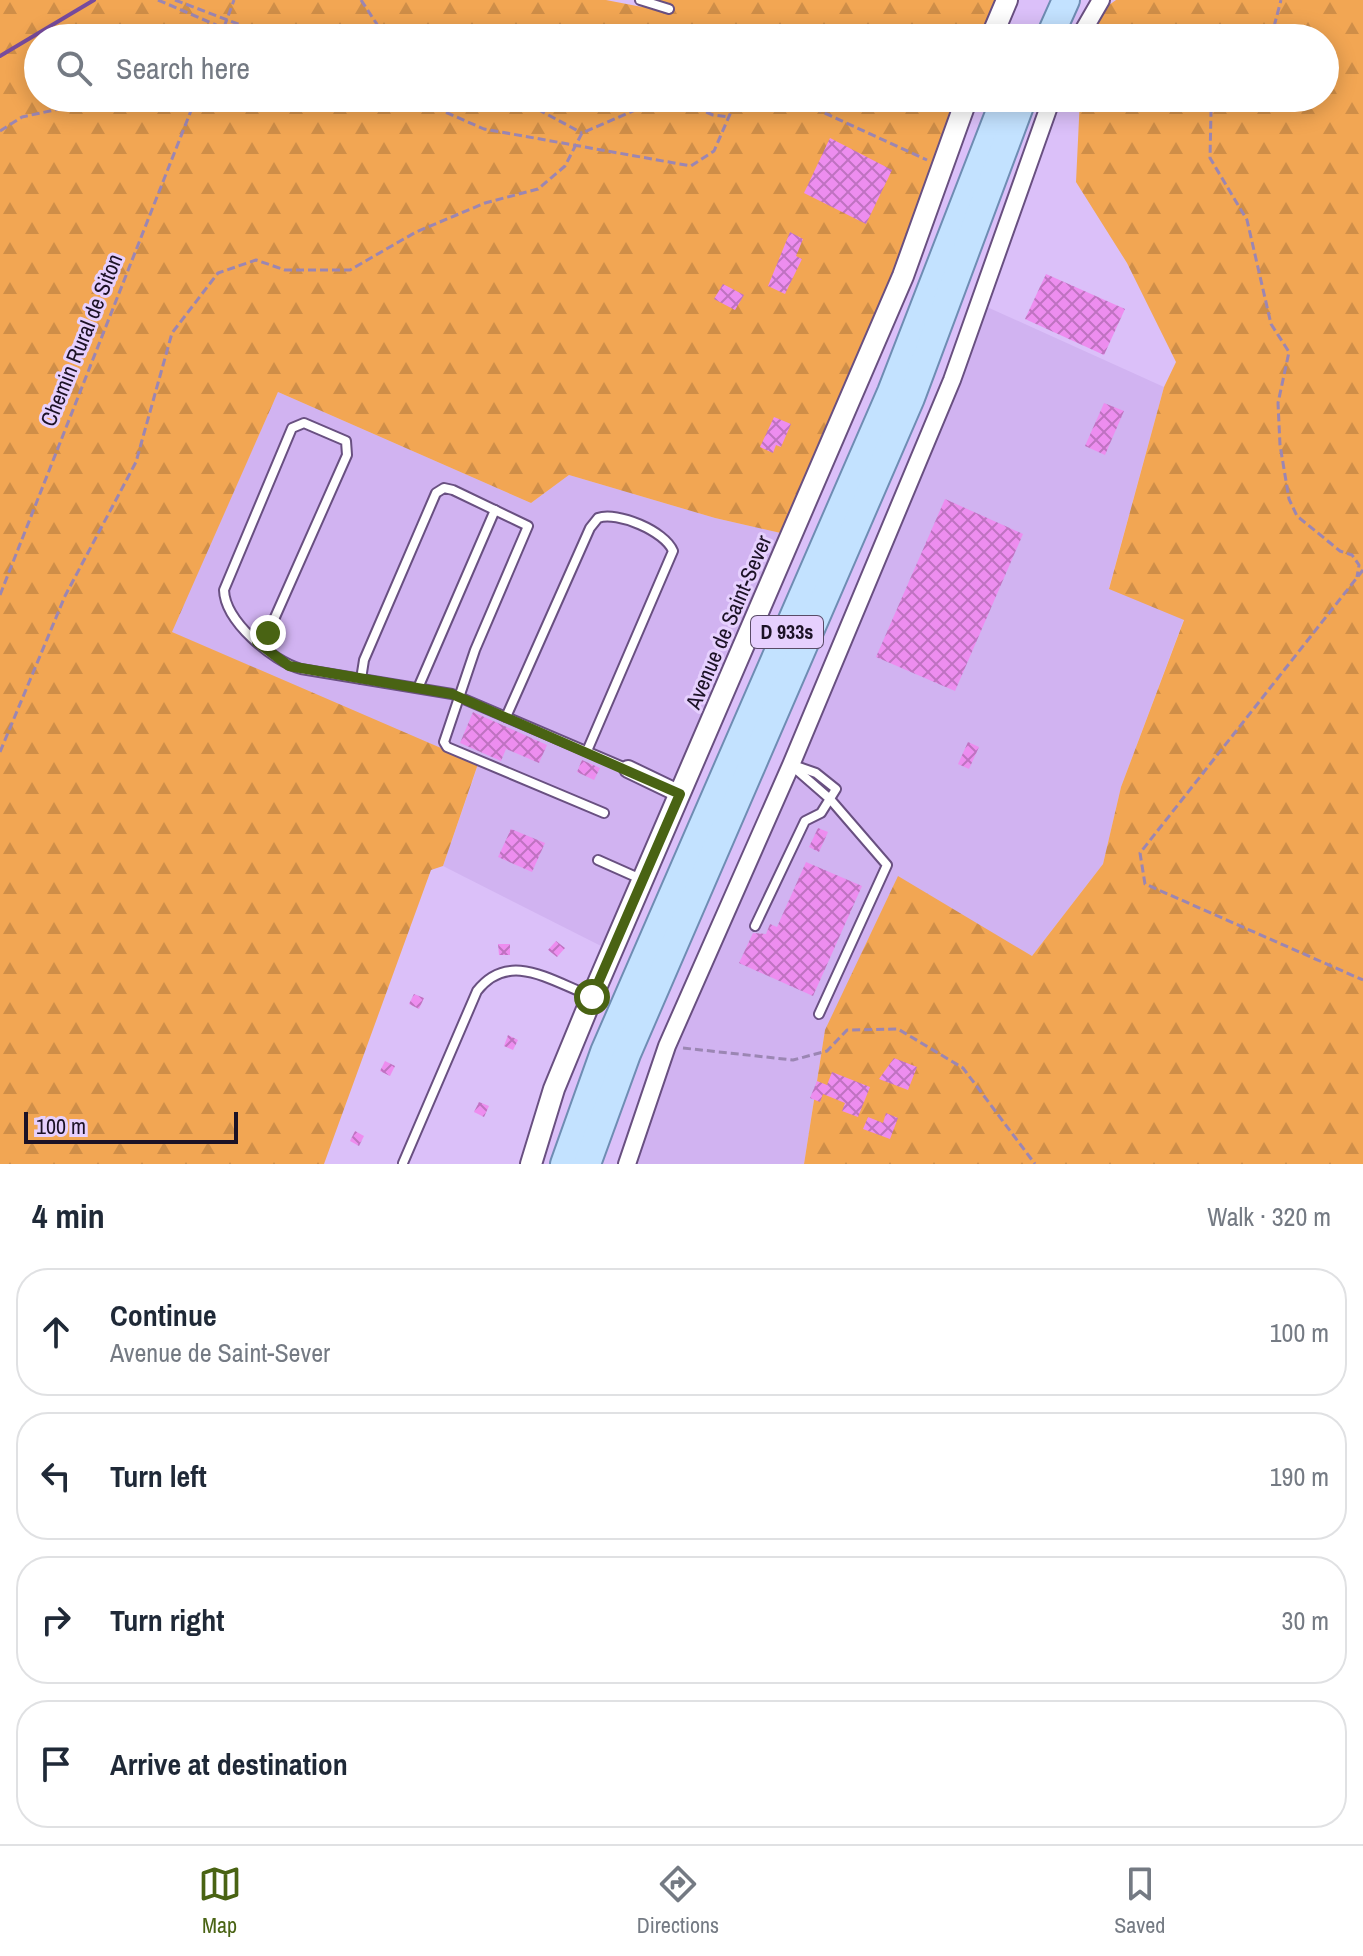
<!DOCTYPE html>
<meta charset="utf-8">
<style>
body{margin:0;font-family:"Archivo Narrow",sans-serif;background:#f6f6f7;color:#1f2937}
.scale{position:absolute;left:24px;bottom:20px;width:214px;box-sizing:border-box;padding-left:8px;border:4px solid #1c1226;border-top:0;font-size:22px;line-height:28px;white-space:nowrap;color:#1c1226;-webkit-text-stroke:6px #e6d0fe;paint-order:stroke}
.stop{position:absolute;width:24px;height:24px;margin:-18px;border:6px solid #496313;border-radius:50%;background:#fff}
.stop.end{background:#496313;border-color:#fff;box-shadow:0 2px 8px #0008}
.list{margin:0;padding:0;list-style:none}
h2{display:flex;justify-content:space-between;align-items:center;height:104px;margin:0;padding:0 32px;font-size:34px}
h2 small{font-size:26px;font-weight:400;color:#747a83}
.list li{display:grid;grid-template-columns:52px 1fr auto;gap:24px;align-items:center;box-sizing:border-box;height:128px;margin:0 16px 16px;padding:0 16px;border:2px solid #e0e1e3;border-radius:32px}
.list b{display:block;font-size:30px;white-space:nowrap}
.list p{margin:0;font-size:26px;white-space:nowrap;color:#747a83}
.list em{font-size:26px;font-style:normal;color:#747a83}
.icon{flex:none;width:44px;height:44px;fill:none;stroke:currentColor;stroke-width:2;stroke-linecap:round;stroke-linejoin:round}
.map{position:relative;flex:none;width:1363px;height:1164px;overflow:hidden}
.search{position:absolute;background:#fff;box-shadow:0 4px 20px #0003;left:24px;right:24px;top:24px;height:88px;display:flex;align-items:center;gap:20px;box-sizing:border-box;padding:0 28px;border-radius:44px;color:#747a83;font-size:30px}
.sheet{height:680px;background:#fff}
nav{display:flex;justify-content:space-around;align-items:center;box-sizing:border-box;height:112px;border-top:2px solid #e0e1e3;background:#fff;font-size:22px;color:#747a83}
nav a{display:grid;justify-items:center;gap:4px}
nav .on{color:#496313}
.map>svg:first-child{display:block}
.built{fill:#d1b3f1}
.forest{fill:url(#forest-firs)}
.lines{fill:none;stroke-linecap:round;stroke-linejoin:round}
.stream{stroke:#774b9e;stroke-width:4}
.building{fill:url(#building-cross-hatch)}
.service-casing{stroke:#695081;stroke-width:12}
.minor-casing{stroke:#695081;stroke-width:20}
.tertiary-casing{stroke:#695081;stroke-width:24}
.primary-casing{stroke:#6f8db3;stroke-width:30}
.path{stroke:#9b86b3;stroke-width:3;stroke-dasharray:8 4;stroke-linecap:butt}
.service{stroke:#fff;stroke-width:8}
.minor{stroke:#fff;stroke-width:16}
.tertiary{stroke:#fff;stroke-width:20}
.primary{stroke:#c3e2ff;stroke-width:26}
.route{stroke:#496313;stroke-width:10}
.labels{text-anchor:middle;stroke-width:6;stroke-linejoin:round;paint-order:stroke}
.shield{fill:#e6d0fe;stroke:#594b67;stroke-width:2}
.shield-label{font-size:20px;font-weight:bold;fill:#1c1226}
.street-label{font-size:22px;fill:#1c1226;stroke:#e6d0fe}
</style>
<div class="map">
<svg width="1363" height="1164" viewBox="0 0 1363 1164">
<defs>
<pattern id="forest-firs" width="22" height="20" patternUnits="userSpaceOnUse" patternTransform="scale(2)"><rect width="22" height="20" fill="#f2a653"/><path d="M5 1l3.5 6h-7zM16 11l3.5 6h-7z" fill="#cf8e48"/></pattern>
<pattern id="building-cross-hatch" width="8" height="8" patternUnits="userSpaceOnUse" patternTransform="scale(2)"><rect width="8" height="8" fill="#ed8def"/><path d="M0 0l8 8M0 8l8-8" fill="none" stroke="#bf72c1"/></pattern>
</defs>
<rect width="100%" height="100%" fill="#dbc0f9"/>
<g class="built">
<path d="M 987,307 L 1164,387 L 1109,588 L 1184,619 L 1121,787 L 1103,864 L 1032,956 L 825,1030 L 804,1164 L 635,1164 L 680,1034 Z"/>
<path d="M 278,392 L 531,503 L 569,475 L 715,518 L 785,534 L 603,947 L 443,866 L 478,765 L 171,632 Z"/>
</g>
<g class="forest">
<path d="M 0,0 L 606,0 L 642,7 L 645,0 L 1012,0 L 996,38 L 38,38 L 38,98 L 970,98 L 785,534 L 715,518 L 569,475 L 531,503 L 278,392 L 172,632 L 478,764 L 443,866 L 431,870 L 324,1164 L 0,1164 Z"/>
<path d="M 1116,0 L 1363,0 L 1363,1164 L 804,1164 L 825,1030 L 898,876 L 1032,956 L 1103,864 L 1121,787 L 1184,620 L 1109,589 L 1164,387 L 1176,362 L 1127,263 L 1076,182 L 1080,98 L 1325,98 L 1325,38 L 1084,38 L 1084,23 Z"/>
</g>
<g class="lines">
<path class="stream" d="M 0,56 L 94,0"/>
</g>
<g class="building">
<path d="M 830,138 L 892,170 L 866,224 L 804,193 Z"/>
<path d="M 790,232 L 803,239 L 796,256 L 802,259 L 785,294 L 768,286 Z"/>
<path d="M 1046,274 L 1125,309 L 1104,355 L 1025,319 Z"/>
<path d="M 723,284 L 744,295 L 735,310 L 714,299 Z"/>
<path d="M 1104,403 L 1124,411 L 1105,455 L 1085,446 Z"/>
<path d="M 774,417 L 791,424 L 781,447 L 776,445 L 773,453 L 760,447 Z"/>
<path d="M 945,499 L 1023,534 L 955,691 L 876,657 Z"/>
<path d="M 473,712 L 547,745 L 539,763 L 506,749 L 501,761 L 460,743 Z"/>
<path d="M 968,742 L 979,747 L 969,769 L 958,764 Z"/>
<path d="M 582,760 L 600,768 L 594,780 L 577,772 Z"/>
<path d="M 818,828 L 828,832 L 819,852 L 809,847 Z"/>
<path d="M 511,829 L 545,843 L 532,872 L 498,857 Z"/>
<path d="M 806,862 L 862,886 L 813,996 L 739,963 L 753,933 L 766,934 L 770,924 L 777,927 Z"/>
<path d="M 556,941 L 565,948 L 557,957 L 548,950 Z"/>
<path d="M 498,944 L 510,944 L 510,955 L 499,955 Z"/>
<path d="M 414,994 L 424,998 L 419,1009 L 409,1004 Z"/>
<path d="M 508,1035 L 518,1040 L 513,1050 L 504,1046 Z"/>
<path d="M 894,1058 L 917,1067 L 908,1090 L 879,1079 Z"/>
<path d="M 385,1061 L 395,1066 L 390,1076 L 380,1071 Z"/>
<path d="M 832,1072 L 870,1087 L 858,1117 L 842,1111 L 845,1103 L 823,1094 L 820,1102 L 810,1098 L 817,1081 L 827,1085 Z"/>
<path d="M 479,1102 L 489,1106 L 484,1117 L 474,1112 Z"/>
<path d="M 886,1113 L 898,1118 L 890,1139 L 863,1129 L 868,1117 L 883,1123 Z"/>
<path d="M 355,1131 L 364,1136 L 359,1146 L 350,1141 Z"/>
</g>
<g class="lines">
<g class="service-casing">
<g id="service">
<path d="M 640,0 L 669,9"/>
<path d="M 257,642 L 268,633 L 347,455 L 346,441 L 304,423 L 292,428 L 224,590 C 225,621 272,661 301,669 L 452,694 L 628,769"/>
<path d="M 361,679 L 364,660 L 436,493 L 444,488 L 453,490 L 528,526 L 475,650 L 444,742 L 447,747 L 604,813"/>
<path d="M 418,688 L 495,510"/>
<path d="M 506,717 L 590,528 L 598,518 C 617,511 665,531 673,551 L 587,751"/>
<path d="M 791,765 L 830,799 L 887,865 L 819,1014"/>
<path d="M 598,860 L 643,880"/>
<path d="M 755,926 L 805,821 L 821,813 L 836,789 L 816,773 L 796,766"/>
<path d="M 403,1163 L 477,991 C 509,950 551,981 591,996"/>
</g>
</g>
<g class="minor-casing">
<g id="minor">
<path d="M 1079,38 L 1101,0"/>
<path d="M 628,769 L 680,794"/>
<path d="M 627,1164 L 667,1046 L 791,765 L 952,380 L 1052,98"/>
</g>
</g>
<g class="tertiary-casing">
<g id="tertiary">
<path d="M 991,38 L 1007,0"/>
<path d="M 531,1164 L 554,1089 L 592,997 L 903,276 L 967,98"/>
</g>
</g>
<g class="primary-casing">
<g id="primary">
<path d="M 1049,38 L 1066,0"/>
<path d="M 564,1164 L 604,1052 L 891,392 L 1005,98"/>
<path d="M 587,1164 L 627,1054 L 911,398 L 1023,98"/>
</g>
</g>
<g class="path">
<path d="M 158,0 L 216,25 L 215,38"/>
<path d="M 175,0 L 275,38"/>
<path d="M 361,0 L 386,38"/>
<path d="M 220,38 L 234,0"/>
<path d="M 1271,38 L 1281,0"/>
<path d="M 413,98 L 484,129 L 691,166 L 714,151 L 737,98"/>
<path d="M 492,98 L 520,110 L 539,110 L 582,133"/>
<path d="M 673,98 L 713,115 L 729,117"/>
<path d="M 792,98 L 927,160"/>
<path d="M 1217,98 L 1211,112 L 1210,158 L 1247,220 L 1271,324 L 1289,352 L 1278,403 L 1280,445 L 1289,499 L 1297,516 L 1340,551 L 1352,555 L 1359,565 L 1357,577"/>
<path d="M 0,131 L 22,117 L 59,109 L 71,98"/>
<path d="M 1363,570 L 1140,853 L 1145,884 L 1363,980"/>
<path d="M 0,595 L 196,98"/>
<path d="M 0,752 L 65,596 L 136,462 L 172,333 L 218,273 L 256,260 L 285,270 L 350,270 L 416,232 L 485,203 L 538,189 L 565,166 L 582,133 L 663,98"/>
<path d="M 683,1048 L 793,1060 L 827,1051 L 847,1030 L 898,1029 L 963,1068 L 1035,1164"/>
</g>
<use href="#service" class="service"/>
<use href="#minor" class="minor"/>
<use href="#tertiary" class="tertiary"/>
<use href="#primary" class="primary"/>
</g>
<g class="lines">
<path class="route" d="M 268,633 L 257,642 L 289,666 L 452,694 L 680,794 L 592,997"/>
</g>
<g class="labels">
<rect class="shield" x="751" y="616" width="72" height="32" rx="6"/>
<g class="shield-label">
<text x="787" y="639">D 933s</text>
</g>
<g class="street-label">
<text transform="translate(81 340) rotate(-68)" y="8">Chemin Rural de Siton</text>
<text transform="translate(728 622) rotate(-67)" y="8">Avenue de Saint-Sever</text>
</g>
</g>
</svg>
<div class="scale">100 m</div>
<div class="stop" style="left:592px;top:997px"></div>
<div class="stop end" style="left:268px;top:633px"></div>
<div class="search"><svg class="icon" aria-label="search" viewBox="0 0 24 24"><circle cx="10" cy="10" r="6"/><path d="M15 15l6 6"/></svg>Search here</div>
</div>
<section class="sheet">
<h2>4 min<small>Walk · 320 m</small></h2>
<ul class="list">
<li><svg class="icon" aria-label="ahead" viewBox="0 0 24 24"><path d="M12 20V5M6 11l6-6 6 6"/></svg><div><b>Continue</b><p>Avenue de Saint-Sever</p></div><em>100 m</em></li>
<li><svg class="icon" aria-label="left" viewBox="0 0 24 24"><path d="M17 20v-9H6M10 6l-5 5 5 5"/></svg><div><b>Turn left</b></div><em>190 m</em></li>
<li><svg class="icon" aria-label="right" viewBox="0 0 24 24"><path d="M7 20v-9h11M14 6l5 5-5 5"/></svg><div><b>Turn right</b></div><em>30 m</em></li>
<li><svg class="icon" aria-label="arrive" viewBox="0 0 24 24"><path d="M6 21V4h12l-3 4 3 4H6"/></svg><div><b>Arrive at destination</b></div></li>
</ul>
</section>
<nav>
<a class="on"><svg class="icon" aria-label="map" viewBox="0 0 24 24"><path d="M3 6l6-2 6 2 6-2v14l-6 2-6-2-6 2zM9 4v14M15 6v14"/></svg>Map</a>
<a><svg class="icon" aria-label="directions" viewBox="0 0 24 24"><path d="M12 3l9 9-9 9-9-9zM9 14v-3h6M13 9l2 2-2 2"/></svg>Directions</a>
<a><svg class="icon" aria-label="saved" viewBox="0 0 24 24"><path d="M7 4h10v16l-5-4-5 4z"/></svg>Saved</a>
</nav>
